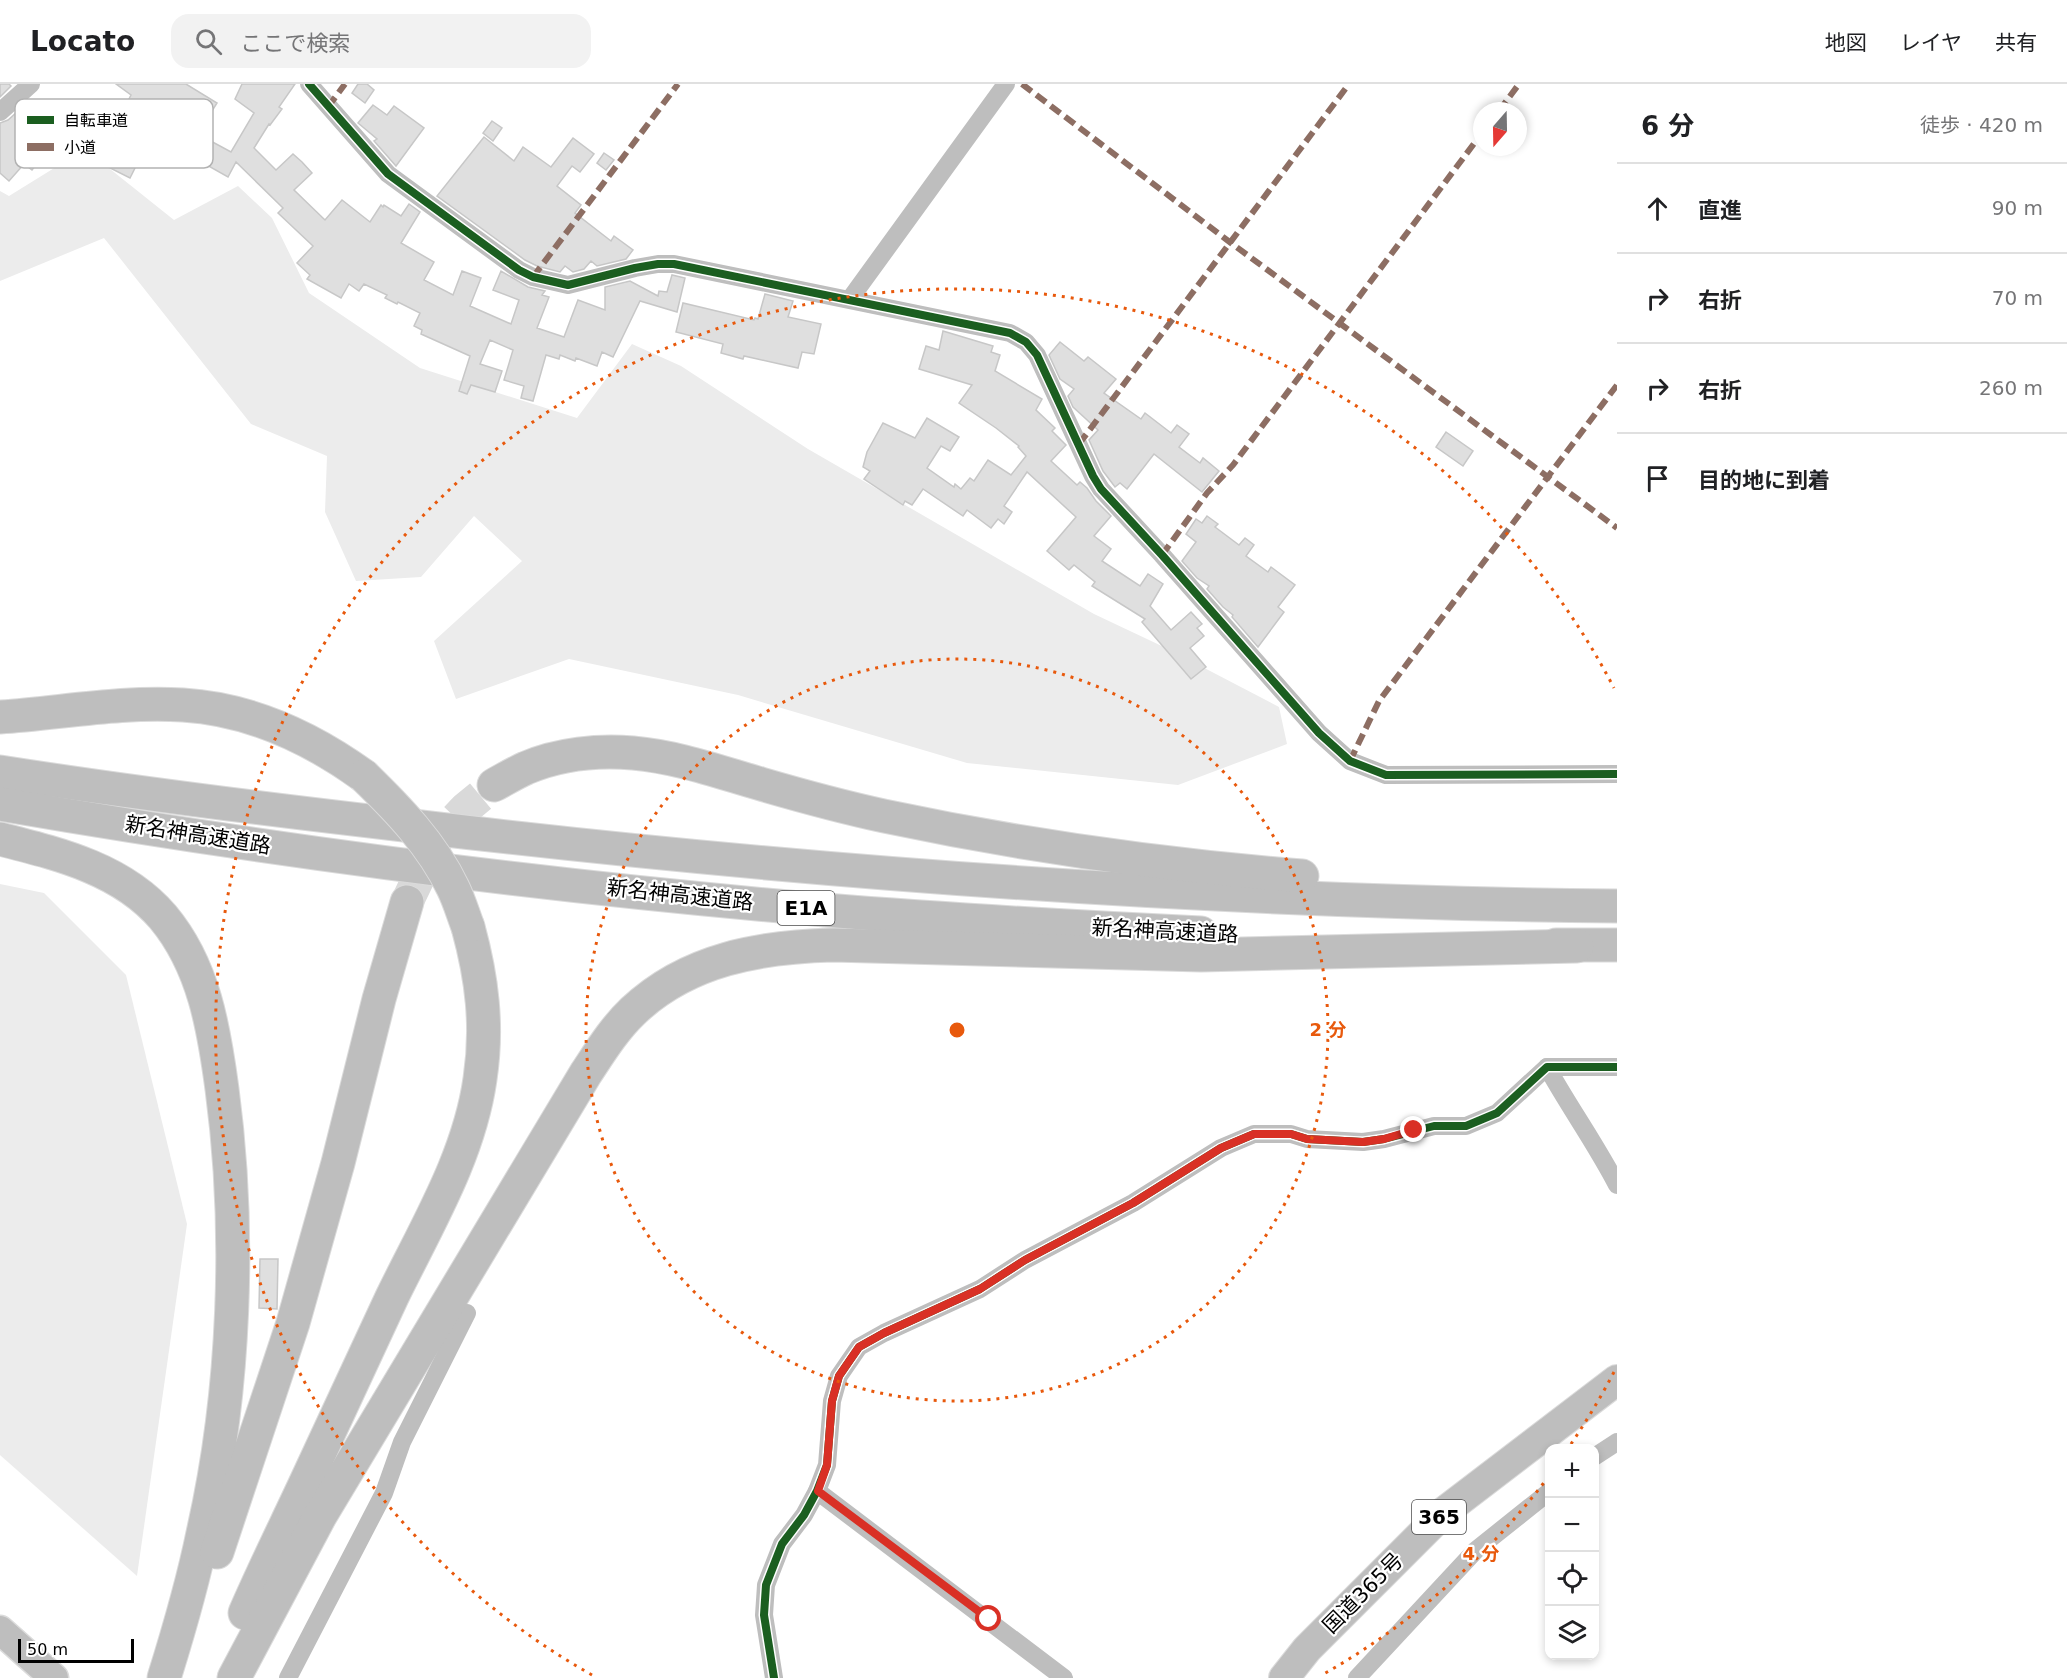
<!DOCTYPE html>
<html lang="ja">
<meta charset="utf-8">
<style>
body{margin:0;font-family:"DejaVu Sans","Noto Sans JP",sans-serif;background:#f2f2f2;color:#202124}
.controls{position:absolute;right:18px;bottom:18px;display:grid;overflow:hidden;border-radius:12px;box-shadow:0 3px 9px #0003}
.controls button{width:54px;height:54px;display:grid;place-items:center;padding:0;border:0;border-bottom:2px solid #e0e0e0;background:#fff;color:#202124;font:30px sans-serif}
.compass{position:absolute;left:1473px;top:18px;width:54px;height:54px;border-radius:50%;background:#fff;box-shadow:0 3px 9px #0003;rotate:200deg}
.scale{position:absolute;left:18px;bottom:15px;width:116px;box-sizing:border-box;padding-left:6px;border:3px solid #000;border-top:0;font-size:16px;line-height:21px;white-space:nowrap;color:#000;-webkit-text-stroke:4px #fff;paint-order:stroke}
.stop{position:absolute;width:18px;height:18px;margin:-14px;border:4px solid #d93025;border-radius:50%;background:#fff}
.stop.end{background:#d93025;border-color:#fff;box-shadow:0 2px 6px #0008}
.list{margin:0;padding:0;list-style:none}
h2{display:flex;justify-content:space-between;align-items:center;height:78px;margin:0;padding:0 24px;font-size:26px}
h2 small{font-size:20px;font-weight:400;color:#757577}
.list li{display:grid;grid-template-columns:39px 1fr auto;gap:18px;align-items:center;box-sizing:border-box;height:90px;padding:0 24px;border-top:2px solid #e0e0e0}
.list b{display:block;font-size:22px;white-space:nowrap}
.list em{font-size:20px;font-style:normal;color:#757577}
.icon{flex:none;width:33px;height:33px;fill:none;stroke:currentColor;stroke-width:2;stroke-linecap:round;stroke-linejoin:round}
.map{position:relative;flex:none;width:1617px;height:1594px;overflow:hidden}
header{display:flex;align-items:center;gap:36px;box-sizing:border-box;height:84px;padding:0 30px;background:#fff;border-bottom:2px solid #e0e0e0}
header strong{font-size:28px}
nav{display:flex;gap:33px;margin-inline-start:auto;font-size:21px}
.search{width:420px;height:54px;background:#f2f2f2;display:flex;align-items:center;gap:15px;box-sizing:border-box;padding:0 21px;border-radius:18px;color:#757577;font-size:22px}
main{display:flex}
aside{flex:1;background:#fff}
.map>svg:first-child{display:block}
.green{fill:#ececec}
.building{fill:#dfdfdf;stroke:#c7c7c7;stroke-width:1.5}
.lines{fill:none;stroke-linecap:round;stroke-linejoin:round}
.motorway-tunnel{stroke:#d9d9d9;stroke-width:33;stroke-dasharray:33 16;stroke-linecap:butt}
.primary-casing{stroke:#dbdbdb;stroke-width:31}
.trunk-casing{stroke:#dbdbdb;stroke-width:32}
.motorway-casing{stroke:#dbdbdb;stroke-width:35}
.minor{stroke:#bebebe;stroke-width:18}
.primary{stroke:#bebebe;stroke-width:28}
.trunk{stroke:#bebebe;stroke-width:30}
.motorway{stroke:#bebebe;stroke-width:33}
.motorway-bridge-casing{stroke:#dbdbdb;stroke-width:35;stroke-linecap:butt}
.motorway-bridge{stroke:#bebebe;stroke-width:33}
.quiet{stroke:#8d6e63;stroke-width:6;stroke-dasharray:12 6;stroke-linecap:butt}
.cycleway-casing{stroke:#fff;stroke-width:11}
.cycleway{stroke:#1b5e20;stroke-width:8}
.route{stroke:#d93025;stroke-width:8}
.ring{fill:none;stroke:#e8590c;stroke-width:3;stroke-dasharray:3 6}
.labels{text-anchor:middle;stroke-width:4.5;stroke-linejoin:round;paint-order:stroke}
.shield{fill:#fff;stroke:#4c4c4c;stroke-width:1.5}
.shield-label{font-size:20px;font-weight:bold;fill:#000}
.street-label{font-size:21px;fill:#000;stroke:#fff}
.key{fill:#fff;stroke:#b2b2b2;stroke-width:1.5}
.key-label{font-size:16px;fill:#000}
.centre{fill:#e8590c;stroke:#fff;stroke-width:3}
.ring-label{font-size:18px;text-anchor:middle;font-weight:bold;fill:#e8590c;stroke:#fff;stroke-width:4.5;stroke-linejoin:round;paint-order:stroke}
</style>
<header>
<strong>Locato</strong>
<div class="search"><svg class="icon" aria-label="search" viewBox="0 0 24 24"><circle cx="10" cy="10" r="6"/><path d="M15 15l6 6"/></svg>ここで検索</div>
<nav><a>地図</a><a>レイヤ</a><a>共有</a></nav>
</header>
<main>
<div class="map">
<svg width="1617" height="1594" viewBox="0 0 1617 1594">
<rect width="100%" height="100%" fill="#fff"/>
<g class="green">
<path d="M 85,65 L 174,136 L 238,102 L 272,134 L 309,209 L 420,284 L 577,334 L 632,260 L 681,282 L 808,365 L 1094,530 L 1166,564 L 1279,623 L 1287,660 L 1178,701 L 967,679 L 738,611 L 569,575 L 456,615 L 434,557 L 522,477 L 474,432 L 421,493 L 356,497 L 325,428 L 327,372 L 251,340 L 104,154 L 0,197 L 0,107 L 9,112 Z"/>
<path d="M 0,800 L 44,809 L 126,891 L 187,1140 L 137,1492 L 0,1371 Z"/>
</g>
<g class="building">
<path d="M 0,0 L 9,0 L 11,2 L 0,13 Z"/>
<path d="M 116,0 L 186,0 L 217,19 L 200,46 L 205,49 L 203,52 L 207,55 L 231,68 L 254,29 L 235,15 L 242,0 L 295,0 L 279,23 L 282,25 L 270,41 L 269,40 L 254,64 L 276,86 L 293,70 L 302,78 L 312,89 L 294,106 L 325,136 L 342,116 L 370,138 L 381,121 L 383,123 L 384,121 L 401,132 L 409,120 L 420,128 L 401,159 L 434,178 L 424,196 L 453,211 L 462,187 L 481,194 L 470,222 L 511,240 L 519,216 L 493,206 L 501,187 L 528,203 L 545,207 L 542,211 L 549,213 L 537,244 L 564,253 L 578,216 L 605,226 L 605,203 L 630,197 L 658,212 L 659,207 L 667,208 L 672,191 L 685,194 L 677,228 L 640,217 L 613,273 L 602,268 L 597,282 L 576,274 L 575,277 L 560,271 L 559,275 L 546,271 L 533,317 L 521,314 L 524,302 L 504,296 L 513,266 L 490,256 L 480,280 L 502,287 L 495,308 L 471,301 L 467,310 L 459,307 L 470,272 L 421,250 L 422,246 L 414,242 L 420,229 L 398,218 L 397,220 L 385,214 L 387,211 L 364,200 L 359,207 L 349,200 L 341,214 L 307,195 L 310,191 L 297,179 L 313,162 L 278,129 L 283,124 L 236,78 L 228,93 L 196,75 L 197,73 L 165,57 L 161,64 L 116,40 L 131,11 Z"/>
<path d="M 358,0 L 367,0 L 374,6 L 365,19 L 352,9 Z"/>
<path d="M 26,20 L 60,45 L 69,33 L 82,43 L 62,70 L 51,62 L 32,86 L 24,80 L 9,97 L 0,89 L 0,39 L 8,36 Z"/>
<path d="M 373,21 L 387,31 L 394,22 L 424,44 L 396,82 L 374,57 L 377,55 L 358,39 Z"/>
<path d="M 492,37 L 502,44 L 493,57 L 483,49 Z"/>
<path d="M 484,53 L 514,77 L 523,63 L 551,83 L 573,54 L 594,70 L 580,88 L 572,82 L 557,102 L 581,121 L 575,129 L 611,157 L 614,152 L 633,166 L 626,175 L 597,182 L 591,177 L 584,185 L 573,188 L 565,182 L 560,188 L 537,182 L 525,176 L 437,112 Z"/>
<path d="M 113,64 L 135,75 L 133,78 L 137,80 L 130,94 L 104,81 Z"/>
<path d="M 604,69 L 614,76 L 606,86 L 597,79 Z"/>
<path d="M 765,210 L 793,217 L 788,233 L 821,240 L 814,270 L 802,268 L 798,284 L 744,272 L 743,275 L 721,269 L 723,260 L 676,248 L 683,219 L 754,236 L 755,234 L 758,235 Z"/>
<path d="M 943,247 L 993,262 L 991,268 L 1000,271 L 995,287 L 1042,315 L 1036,326 L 1055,344 L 1052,347 L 1066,361 L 1051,377 L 1077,401 L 1080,398 L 1087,404 L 1096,417 L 1111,432 L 1094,452 L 1111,465 L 1102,477 L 1140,502 L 1148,490 L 1163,500 L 1150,522 L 1171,546 L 1191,528 L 1202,540 L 1197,544 L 1204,552 L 1190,564 L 1206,583 L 1191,595 L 1142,538 L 1145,535 L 1092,502 L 1095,498 L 1074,481 L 1069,486 L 1047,467 L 1076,433 L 1027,388 L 1004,422 L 1012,428 L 1004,440 L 998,435 L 991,444 L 967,426 L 963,432 L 923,405 L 912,421 L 905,417 L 903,421 L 864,395 L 870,387 L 863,383 L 867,368 L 883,339 L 915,354 L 927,334 L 959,353 L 950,367 L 941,362 L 927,384 L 954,403 L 955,400 L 961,405 L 970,394 L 974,397 L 988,376 L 1011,391 L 1026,372 L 1018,363 L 1019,362 L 996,344 L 959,319 L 972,301 L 919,285 L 926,262 L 939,266 Z"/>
<path d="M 1060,258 L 1084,277 L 1088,273 L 1116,295 L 1104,309 L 1141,335 L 1145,329 L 1171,349 L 1177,341 L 1189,350 L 1179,363 L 1200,379 L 1203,374 L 1219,387 L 1202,408 L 1154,370 L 1127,405 L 1120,399 L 1115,403 L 1103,387 L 1089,356 L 1098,346 L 1073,323 L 1068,312 L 1074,305 L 1060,295 L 1049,271 Z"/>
<path d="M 1446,348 L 1473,367 L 1463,382 L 1436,363 Z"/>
<path d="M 1207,432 L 1218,440 L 1215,443 L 1239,461 L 1245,454 L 1254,461 L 1246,472 L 1268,488 L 1271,483 L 1295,501 L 1278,523 L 1284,528 L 1258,563 L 1232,533 L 1233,531 L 1223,523 L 1207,505 L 1209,502 L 1197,494 L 1182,477 L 1196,458 L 1186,450 L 1196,435 L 1202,439 Z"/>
<path d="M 260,1175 L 278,1175 L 277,1225 L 259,1224 Z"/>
</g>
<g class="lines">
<path class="motorway-tunnel" d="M 407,818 L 437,755 L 465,725 L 494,701"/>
<g class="primary-casing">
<path id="primary" d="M 0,1546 L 54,1594"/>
</g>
<g class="trunk-casing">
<path id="trunk" d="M 1284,1594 L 1307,1565 L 1444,1428 L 1617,1296"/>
</g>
<g class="motorway-casing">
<g id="motorway">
<path d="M 0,633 C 60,629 122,617 183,621 C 250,625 310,653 364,692"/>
<path d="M 0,688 C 140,710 280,727 421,743 C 817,790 1217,818 1617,822"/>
<path d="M 494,701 C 505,695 515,689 526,684 C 559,670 598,666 633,669 C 678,673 719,688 761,700 C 802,712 843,723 884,732 C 1021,761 1161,781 1302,792"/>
<path d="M 0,720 C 273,767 549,803 825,826 C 951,836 1076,843 1201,849"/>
<path d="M 0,755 C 59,770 122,785 163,833 C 204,882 214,945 222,1005 C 241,1147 235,1308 203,1449 C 193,1498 179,1546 164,1594"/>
<path d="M 1556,861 L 1617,861"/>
<path d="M 217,1468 L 293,1239 L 338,1079 L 379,915 L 407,818"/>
<path d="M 245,1529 C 264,1485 286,1441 306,1398 C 335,1336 363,1274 392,1213 C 426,1143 469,1073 480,995 C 488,942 482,894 468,843"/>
<path d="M 234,1594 L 320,1432 L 586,989 C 600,968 614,945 633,927 C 688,875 760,863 833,861 L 1201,871 L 1577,862"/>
</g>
</g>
<g class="minor">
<path d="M 309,0 L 388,90 L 519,186 L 533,193 L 568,201 L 635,184 L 658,180 L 674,180 L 1010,249 L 1026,258 L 1037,271 L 1093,392 L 1101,405 L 1162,471 L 1319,649 L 1350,677 L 1386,691 L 1617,690"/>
<path d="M 0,28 L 31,0"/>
<path d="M 850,215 L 1006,0"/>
<path d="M 1547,983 C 1569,1023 1596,1060 1617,1101"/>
<path d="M 1594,1373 L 1617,1358"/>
<path d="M 817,1407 L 1064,1594"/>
<path d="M 288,1594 L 384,1409 L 402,1358 L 467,1229"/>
<path d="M 774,1594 L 764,1531 L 766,1501 L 782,1460 L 804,1431 L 817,1407 L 827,1381 L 832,1317 L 839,1292 L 859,1263 L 884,1249 L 980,1205 L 1025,1176 L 1133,1119 L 1221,1064 L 1254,1050 L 1291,1050 L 1307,1055 L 1363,1058 L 1384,1055 L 1434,1042 L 1466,1042 L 1497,1029 L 1547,983 L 1617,983"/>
<path d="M 1357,1594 L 1476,1466 L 1550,1407"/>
</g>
<use href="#primary" class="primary"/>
<use href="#trunk" class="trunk"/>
<use href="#motorway" class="motorway"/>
<g class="motorway-bridge-casing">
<path id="motorway-bridge" d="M 364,692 C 398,725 432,760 453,804 C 459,816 463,830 468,843"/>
</g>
<use href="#motorway-bridge" class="motorway-bridge"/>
<g class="quiet">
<path d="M 1022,0 L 1231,159 L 1617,444"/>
<path d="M 328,23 L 345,0"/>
<path d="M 1499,27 L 1519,0"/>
<path d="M 533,193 L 678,0"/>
<path d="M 1079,360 L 1349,0"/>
<path d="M 1162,471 L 1207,409 L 1233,381 L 1482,49"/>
<path d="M 1350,677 L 1379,617 L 1617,301"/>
</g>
<g class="cycleway-casing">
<g id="cycleway">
<path d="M 309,0 L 388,90 L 519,186 L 533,193 L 568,201 L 635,184 L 658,180 L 674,180 L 1010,249 L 1026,258 L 1037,271 L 1093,392 L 1101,405 L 1162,471 L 1319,649 L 1350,677 L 1386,691 L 1617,690"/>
<path d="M 774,1594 L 764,1531 L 766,1501 L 782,1460 L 804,1431 L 817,1407 L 827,1381 L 832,1317 L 839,1292 L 859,1263 L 884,1249 L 980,1205 L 1025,1176 L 1133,1119 L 1221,1064 L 1254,1050 L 1291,1050 L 1307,1055 L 1363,1058 L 1384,1055 L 1434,1042 L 1466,1042 L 1497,1029 L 1547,983 L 1617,983"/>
</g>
</g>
<use href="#cycleway" class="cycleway"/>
</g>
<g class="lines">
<path class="route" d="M 989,1535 L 818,1407 L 827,1381 L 832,1317 L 839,1292 L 859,1263 L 884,1249 L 980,1205 L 1025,1176 L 1133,1119 L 1221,1064 L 1254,1050 L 1291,1050 L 1307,1055 L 1363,1058 L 1384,1055 L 1414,1046"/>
</g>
<g class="ring">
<circle cx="957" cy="946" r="371"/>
<path d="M1614 1288A741 741 0 0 1 1571 1360M1549 1392A741 741 0 0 1 1322 1591M592 1591A741 741 0 1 1 1614 604"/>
</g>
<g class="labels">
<g class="shield">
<rect x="777.5" y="807" width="57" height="34" rx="4.5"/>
<rect x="1412" y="1416" width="54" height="34" rx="4.5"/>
</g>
<g class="shield-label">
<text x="806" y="831">E1A</text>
<text x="1439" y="1440">365</text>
</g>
<g class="street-label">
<text transform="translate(198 751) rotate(9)" y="7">新名神高速道路</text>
<text transform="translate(680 811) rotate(6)" y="7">新名神高速道路</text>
<text transform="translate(1165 847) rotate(3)" y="7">新名神高速道路</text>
<text transform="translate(1363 1509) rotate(-45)" y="7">国道365号</text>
</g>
</g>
<rect x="15" y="15" width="198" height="69" rx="9" class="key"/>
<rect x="27" y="32" width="27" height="8" fill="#1b5e20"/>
<rect x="27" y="59" width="27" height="8" fill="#8d6e63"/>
<g class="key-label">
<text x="64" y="42">自転車道</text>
<text x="64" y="69">小道</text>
</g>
<circle cx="957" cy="946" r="9" class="centre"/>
<g class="ring-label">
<text x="1328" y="952">2 分</text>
<text x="1481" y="1476">4 分</text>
</g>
</svg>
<div class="controls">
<button>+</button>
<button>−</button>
<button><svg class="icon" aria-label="locate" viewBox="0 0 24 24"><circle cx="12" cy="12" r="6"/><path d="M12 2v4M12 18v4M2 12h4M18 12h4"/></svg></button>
<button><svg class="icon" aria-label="layers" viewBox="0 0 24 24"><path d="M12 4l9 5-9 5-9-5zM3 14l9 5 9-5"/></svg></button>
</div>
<svg class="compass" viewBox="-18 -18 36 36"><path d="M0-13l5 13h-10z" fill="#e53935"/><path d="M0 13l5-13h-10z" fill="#757577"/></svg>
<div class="scale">50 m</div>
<div class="stop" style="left:989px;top:1535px"></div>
<div class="stop end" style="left:1414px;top:1046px"></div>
</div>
<aside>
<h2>6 分<small>徒歩 · 420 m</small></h2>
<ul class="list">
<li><svg class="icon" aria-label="ahead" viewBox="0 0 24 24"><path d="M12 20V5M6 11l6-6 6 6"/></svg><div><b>直進</b></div><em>90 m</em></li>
<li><svg class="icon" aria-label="right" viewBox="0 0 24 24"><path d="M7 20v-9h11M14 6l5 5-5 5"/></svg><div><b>右折</b></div><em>70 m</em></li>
<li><svg class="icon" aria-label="right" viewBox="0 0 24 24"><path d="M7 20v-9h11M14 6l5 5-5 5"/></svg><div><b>右折</b></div><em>260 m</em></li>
<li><svg class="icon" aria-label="arrive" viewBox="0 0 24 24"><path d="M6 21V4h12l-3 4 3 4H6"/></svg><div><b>目的地に到着</b></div></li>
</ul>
</aside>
</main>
